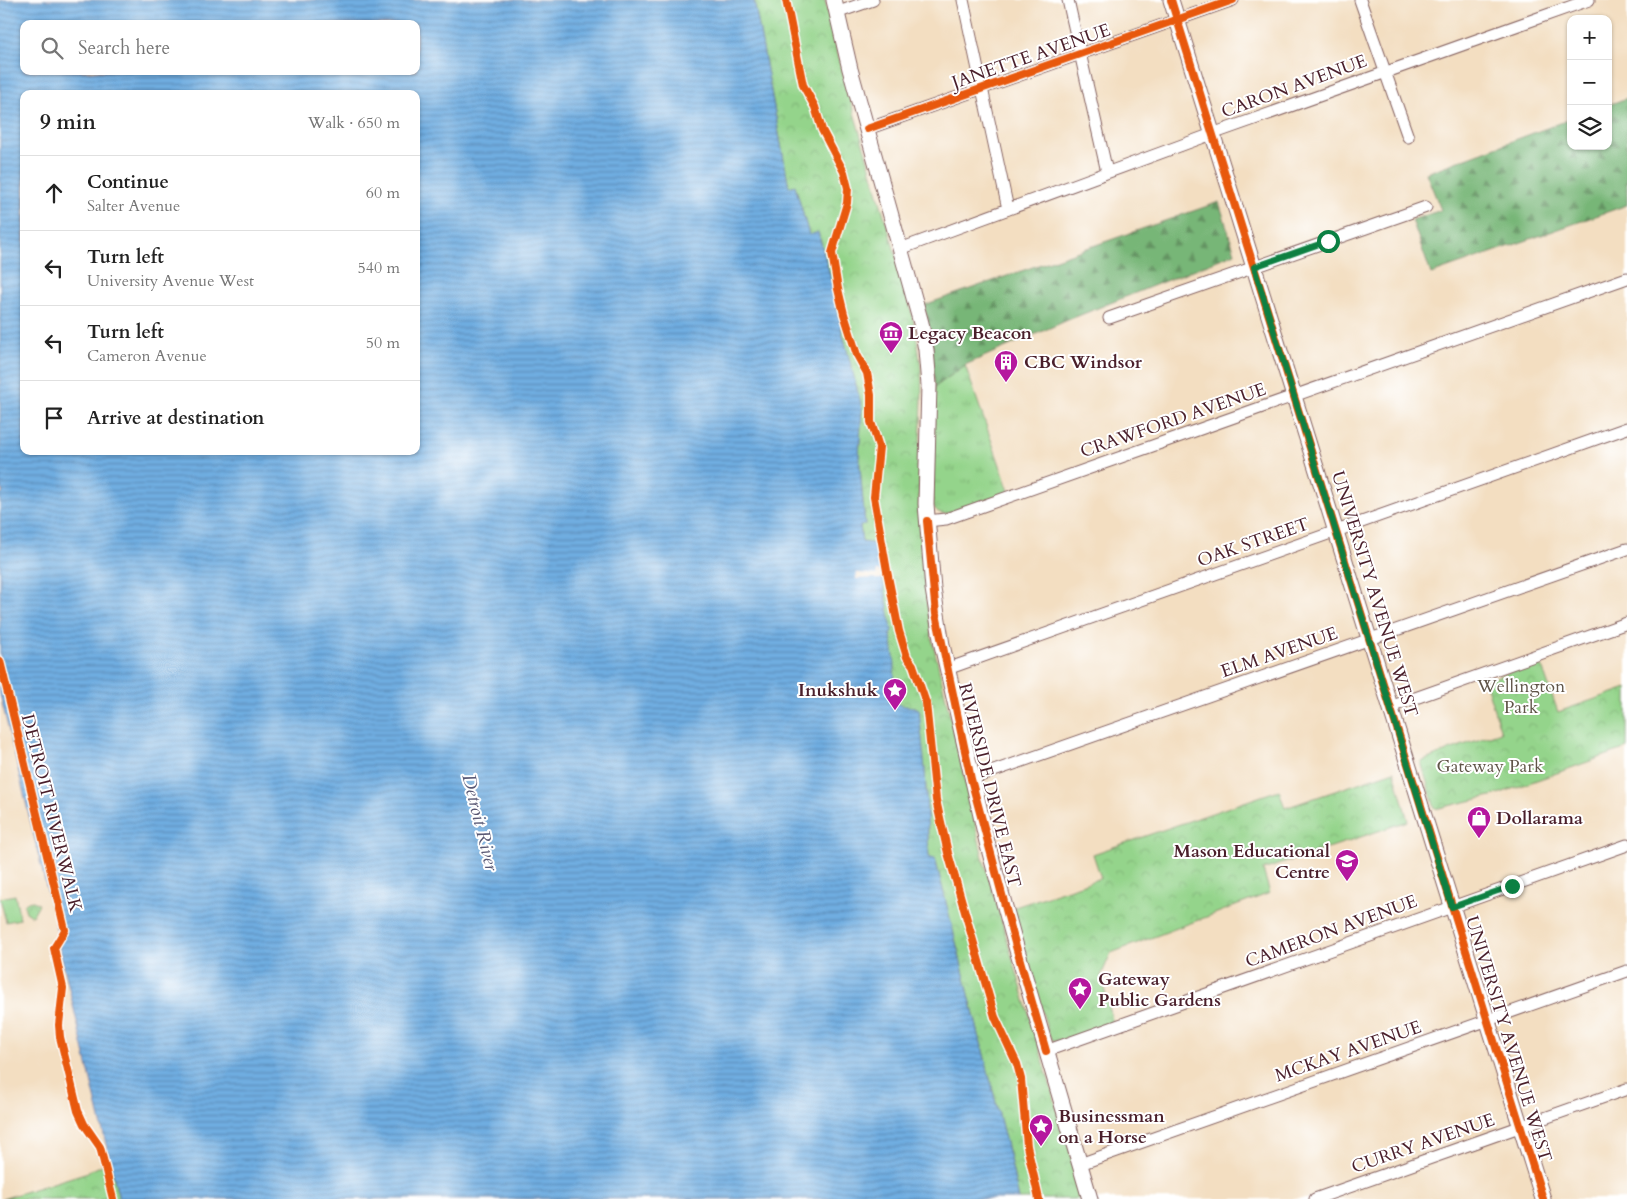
<!DOCTYPE html>
<meta charset="utf-8">
<style>
body{margin:0;font-family:Cardo,serif;background:#f6f6f6;color:#222}
.controls{position:absolute;right:15px;top:15px;display:grid;overflow:hidden;border-radius:10px;box-shadow:0 1px 4px #0004}
.controls button{width:45px;height:45px;display:grid;place-items:center;padding:0;border:0;border-bottom:1px solid #e0e0e0;background:#fff;color:#222;font:25px sans-serif}
.stop{position:absolute;width:15px;height:15px;margin:-11px;border:4px solid #0b8043;border-radius:50%;background:#fff}
.stop.end{background:#0b8043;border-color:#fff;box-shadow:0 1px 5px #0008}
.list{margin:0;padding:0;list-style:none}
h2{display:flex;justify-content:space-between;align-items:center;height:65px;margin:0;padding:0 20px;font-size:21px}
h2 small{font-size:16px;font-weight:400;color:#767676}
.list li{display:grid;grid-template-columns:32px 1fr auto;gap:15px;align-items:center;box-sizing:border-box;height:75px;padding:0 20px;border-top:1px solid #e0e0e0}
.list b{display:block;font-size:19px;white-space:nowrap}
.list p{margin:0;font-size:16px;white-space:nowrap;color:#767676}
.list em{font-size:16px;font-style:normal;color:#767676}
.icon{flex:none;width:28px;height:28px;fill:none;stroke:currentColor;stroke-width:2;stroke-linecap:round;stroke-linejoin:round}
.map{position:relative;flex:none;width:1627px;height:1199px;overflow:hidden}
.search{position:absolute;background:#fff;box-shadow:0 1px 4px #0004;left:20px;top:20px;width:400px;height:55px;display:flex;align-items:center;gap:12px;box-sizing:border-box;padding:0 18px;border-radius:10px;color:#767676;font-size:19px}
.panel{position:absolute;background:#fff;box-shadow:0 1px 4px #0004;left:20px;top:90px;width:400px;height:365px;border-radius:10px}
.map>svg:first-child{display:block}
.grass{fill:url(#grass-tufts);stroke:#6f7a5b}
.forest{fill:url(#forest-firs);stroke:#606a51}
.park{fill:url(#park-crowns);stroke:#6f7a5b}
.pitch{fill:#94d48b;stroke:#6f7a5b}
.water{fill:url(#water-rules);stroke:#5c6686;fill-rule:evenodd}
.pier{fill:#f3dec1}
.lines{fill:none;stroke-linecap:round;stroke-linejoin:round}
.minor-casing{stroke:#856260;stroke-width:13}
.major-casing{stroke:#856260;stroke-width:17}
.minor{stroke:#fff;stroke-width:11}
.major{stroke:#fff;stroke-width:15}
.cycleway-casing{stroke:#fff;stroke-width:11}
.cycleway{stroke:#e8590c;stroke-width:8}
.route{stroke:#0b8043;stroke-width:6}
.labels{text-anchor:middle;stroke-width:4;stroke-linejoin:round;paint-order:stroke}
.street-label{font-size:18px;fill:#4a1f2b;stroke:#fff}
.poi-label{font-size:18px;font-weight:bold;fill:#4a1f2b;stroke:#fff;text-anchor:start}
.park-label{font-size:18px;fill:#605548;stroke:#fff}
.water-label{font-size:19px;font-style:italic;fill:#595874;stroke:#fff}
</style>
<div class="map">
<svg width="1627" height="1199" viewBox="0 0 1627 1199">
<defs>
<pattern id="grass-tufts" width="24" height="20" patternUnits="userSpaceOnUse" patternTransform="scale(1.25)"><rect width="24" height="20" fill="#94d48b"/><path d="M3 7l-1-3M5 7V3M7 7l1-3M15 17l-1-3M17 17v-4M19 17l1-3" fill="none" stroke="#81b678"/></pattern>
<pattern id="forest-firs" width="22" height="20" patternUnits="userSpaceOnUse" patternTransform="scale(1.25)"><rect width="22" height="20" fill="#77b677"/><path d="M5 1l3.5 6h-7zM16 11l3.5 6h-7z" fill="#649362"/></pattern>
<pattern id="park-crowns" width="20" height="18" patternUnits="userSpaceOnUse" patternTransform="scale(1.25)"><rect width="20" height="18" fill="#94d48b"/><path d="M2 6a3 3 0 1 1 6 0M12 15a3 3 0 1 1 6 0" fill="none" stroke="#81b678"/></pattern>
<pattern id="water-rules" width="6" height="5" patternUnits="userSpaceOnUse" patternTransform="scale(1.25)"><rect width="6" height="5" fill="#6fade1"/><path d="M0 2.5h6" fill="none" stroke="#5d8cb7"/></pattern>
</defs>
<rect width="100%" height="100%" fill="#fff"/>
<filter id="ink" filterUnits="userSpaceOnUse"><feTurbulence type="fractalNoise" baseFrequency=".02" numOctaves="2"/><feDisplacementMap in="SourceGraphic" scale="10" xChannelSelector="R" yChannelSelector="G"/><feConvolveMatrix kernelMatrix="1 2 1 2 8 2 1 2 1" color-interpolation-filters="sRGB"/></filter>
<filter id="wash" filterUnits="userSpaceOnUse"><feTurbulence type="fractalNoise" baseFrequency=".0096" numOctaves="4" result="noise"/><feDisplacementMap in="SourceGraphic" scale="20" xChannelSelector="R" yChannelSelector="G"/><feGaussianBlur stdDeviation="1.12" result="paint"/><feColorMatrix in="noise" values="0 0 0 0 0 0 0 0 0 0 0 0 0 0 0 0 0 1.4 0 .05"/><feComposite in="paint" operator="in"/></filter>
<g filter="url(#wash)">
<rect width="100%" height="100%" fill="#f3dec1"/>
<path class="grass" d="M 965,365 L 1009,491 L 945,514 C 939,513 936,511 933,506 L 935,387 Z"/>
<g class="forest">
<path d="M 1627,98 L 1627,205 L 1431,274 L 1412,220 L 1441,210 L 1426,173 L 1571,119 L 1571,146 L 1608,146 L 1608,105 Z"/>
<path d="M 1219,202 L 1235,253 L 1068,320 L 965,365 L 935,387 L 931,337 L 924,305 Z"/>
</g>
<g class="park">
<path d="M 754,0 L 825,0 C 841,75 865,148 886,222 C 899,265 913,308 919,353 C 925,391 920,429 919,466 C 918,524 923,583 932,639 L 984,862 L 1084,1199 L 1019,1199 L 1011,1163 L 935,858 L 929,858 L 925,769 L 916,707 L 900,706 L 893,700 C 896,647 886,596 877,544 L 862,542 L 860,525 L 865,524 L 859,456 L 862,408 L 842,331 L 833,285 L 818,232 L 809,236 L 795,185 L 789,187 Z"/>
<path d="M 1540,661 L 1558,712 L 1627,688 L 1627,748 L 1495,795 L 1435,809 L 1421,762 L 1449,750 L 1501,732 L 1485,681 Z"/>
<path d="M 1394,771 L 1408,821 L 1263,870 L 1270,893 L 1111,953 L 1101,976 L 1113,1023 L 1058,1042 L 1052,1040 L 1049,1035 L 1012,908 L 1101,878 L 1093,854 L 1279,790 L 1285,808 Z"/>
<path d="M 33,901 L 39,904 L 32,916 L 26,912 L 24,905 L 26,902 Z"/>
<path d="M 110,1161 L 119,1199 L 2,1199 L 88,1172 Z"/>
</g>
<path class="pitch" d="M 15,895 L 20,919 L 6,922 L 0,898 Z"/>
<path class="water" d="M 0,0 L 754,0 L 789,187 L 795,185 L 809,235 L 818,232 L 833,286 L 842,331 L 862,408 L 859,456 L 865,525 L 860,526 L 862,542 L 877,544 L 892,630 L 891,635 L 895,664 L 893,700 C 900,709 910,704 919,709 L 925,769 L 929,858 L 935,858 L 1011,1163 L 1019,1199 L 119,1199 L 59,946 L 53,907 L 51,907 L 0,694 L 0,494 L 3,493 L 0,483 ZM 24,24 L 416,24 L 416,71 L 24,71 ZM 24,94 L 416,94 L 416,451 L 24,451 Z"/>
<path class="pier" d="M 877,571 L 882,572 L 882,579 L 876,579 L 876,578 L 856,579 L 857,573 L 876,575 Z"/>
</g>
<g filter="url(#ink)">
<g class="lines">
<g class="minor-casing">
<g id="minor">
<path d="M 963,0 L 1008,209"/>
<path d="M 1068,0 L 1107,172"/>
<path d="M 1360,0 L 1408,137"/>
<path d="M 836,13 L 873,0"/>
<path d="M 867,129 L 1233,0"/>
<path d="M 900,249 L 1212,134 L 1589,0"/>
<path d="M 1109,318 L 1426,207"/>
<path d="M 927,521 L 946,519 L 1627,278"/>
<path d="M 947,669 L 1627,428"/>
<path d="M 1390,707 L 1627,623"/>
<path d="M 971,779 L 1627,549"/>
<path d="M 1046,1051 L 1627,845"/>
<path d="M 1080,1164 L 1627,971"/>
<path d="M 1315,1199 L 1627,1089"/>
</g>
</g>
<g class="major-casing">
<g id="major">
<path d="M 834,0 L 850,69 L 921,323 L 926,350 L 929,385 L 926,504 L 933,589 L 942,645 L 987,842 L 1015,943 L 1090,1199"/>
<path d="M 1171,0 L 1543,1199"/>
</g>
</g>
<use href="#minor" class="minor"/>
<use href="#major" class="major"/>
<g class="cycleway-casing">
<g id="cycleway">
<path d="M 786,0 L 803,85 L 815,107 L 822,130 L 844,172 L 848,188 L 847,203 L 832,253 L 838,289 L 844,314 L 857,355 L 867,373 L 871,395 L 871,422 L 879,447 L 874,497 L 887,571 L 899,631 L 907,657 L 913,665 L 926,703 L 936,800 L 948,853 L 995,1017 L 1017,1064 L 1021,1079 L 1027,1146 L 1039,1199"/>
<path d="M 1171,0 L 1543,1199"/>
<path d="M 867,129 L 1233,0"/>
<path d="M 927,521 L 936,614 L 971,779 L 1015,943 L 1046,1051"/>
<path d="M 0,661 L 65,930 L 54,948 L 63,988 L 59,1025 L 60,1037 L 78,1111 L 84,1124 L 100,1147 L 113,1199"/>
</g>
</g>
<use href="#cycleway" class="cycleway"/>
</g>
</g>
<g class="lines" filter="url(#ink)">
<path class="route" d="M 1328,241 L 1254,267 L 1452,907 L 1512,886"/>
</g>
<defs>
<g id="museum-pin" transform="scale(1.25)"><path d="M0 17L-7.5 6A9.5 9.5 0 1 1 7.5 6Z" fill="#b5179e" stroke="#fff"/><path d="M0-6L6-3V-2H-6V-3ZM-5-1h2V3h-2ZM-1-1h2V3h-2ZM3-1h2V3H3ZM-6 4H6V6H-6Z" fill="#fff"/></g>
<g id="building-pin" transform="scale(1.25)"><path d="M0 17L-7.5 6A9.5 9.5 0 1 1 7.5 6Z" fill="#b5179e" stroke="#fff"/><path d="M-4-6H4V6H1V3H-1V6H-4ZM-2.5-4.3h1.7v1.8h-1.7ZM.8-4.3h1.7v1.8H.8ZM-2.5-1h1.7V.8h-1.7ZM.8-1h1.7V.8H.8Z" fill="#fff"/></g>
<g id="sight-pin" transform="scale(1.25)"><path d="M0 17L-7.5 6A9.5 9.5 0 1 1 7.5 6Z" fill="#b5179e" stroke="#fff"/><path d="M0-6L1.8-2.2L6-1.7L2.9 1.2L3.7 5.4L0 3.3L-3.7 5.4L-2.9 1.2L-6-1.7L-1.8-2.2Z" fill="#fff"/></g>
<g id="shop-pin" transform="scale(1.25)"><path d="M0 17L-7.5 6A9.5 9.5 0 1 1 7.5 6Z" fill="#b5179e" stroke="#fff"/><path d="M-5-2.5h2.3a2.7 3.5 0 0 1 5.4 0H5L5.5 6h-11ZM-1.5-2.5h3a1.5 2.3 0 0 0-3 0Z" fill="#fff"/></g>
<g id="school-pin" transform="scale(1.25)"><path d="M0 17L-7.5 6A9.5 9.5 0 1 1 7.5 6Z" fill="#b5179e" stroke="#fff"/><path d="M0-5L7-2L0 1L-7-2ZM-4 1L0 2.5L4 1V4Q0 6-4 4Z" fill="#fff"/></g>
</defs>
<g fill-rule="evenodd">
<use href="#museum-pin" x="891" y="333"/>
<use href="#building-pin" x="1006" y="362"/>
<use href="#sight-pin" x="895" y="690"/>
<use href="#shop-pin" x="1479" y="818"/>
<use href="#school-pin" x="1347" y="861"/>
<use href="#sight-pin" x="1080" y="989"/>
<use href="#sight-pin" x="1041" y="1126"/>
</g>
<g class="labels">
<g class="street-label">
<text transform="translate(1031 56) rotate(-19)" y="6">JANETTE AVENUE</text>
<text transform="translate(1294 86) rotate(-20)" y="6">CARON AVENUE</text>
<text transform="translate(1173 420) rotate(-19)" y="6">CRAWFORD AVENUE</text>
<text transform="translate(1253 542) rotate(-19)" y="6">OAK STREET</text>
<text transform="translate(1375 594) rotate(73)" y="6">UNIVERSITY AVENUE WEST</text>
<text transform="translate(1279 652) rotate(-19)" y="6">ELM AVENUE</text>
<text transform="translate(990 785) rotate(76)" y="6">RIVERSIDE DRIVE EAST</text>
<text transform="translate(52 813) rotate(76)" y="6">DETROIT RIVERWALK</text>
<text transform="translate(1331 931) rotate(-20)" y="6">CAMERON AVENUE</text>
<text transform="translate(1509 1039) rotate(73)" y="6">UNIVERSITY AVENUE WEST</text>
<text transform="translate(1348 1051) rotate(-19)" y="6">MCKAY AVENUE</text>
<text transform="translate(1423 1143) rotate(-19)" y="6">CURRY AVENUE</text>
</g>
<g class="poi-label">
<text x="908" y="339">Legacy Beacon</text>
<text x="1024" y="368">CBC Windsor</text>
<text x="878" y="696" text-anchor="end">Inukshuk</text>
<text x="1496" y="824">Dollarama</text>
<text x="1330" y="857" text-anchor="end">Mason Educational<tspan x="1330" dy="21">Centre</tspan></text>
<text x="1098" y="985">Gateway<tspan x="1098" dy="21">Public Gardens</tspan></text>
<text x="1058" y="1122">Businessman<tspan x="1058" dy="21">on a Horse</tspan></text>
</g>
<g class="park-label">
<text x="1521" y="692">Wellington<tspan x="1521" dy="21">Park</tspan></text>
<text x="1490" y="772">Gateway Park</text>
</g>
<g class="water-label">
<text transform="translate(481 822) rotate(76)" y="7">Detroit River</text>
</g>
</g>
</svg>
<div class="controls">
<button>+</button>
<button>−</button>
<button><svg class="icon" aria-label="layers" viewBox="0 0 24 24"><path d="M12 4l9 5-9 5-9-5zM3 14l9 5 9-5"/></svg></button>
</div>
<div class="stop" style="left:1328px;top:241px"></div>
<div class="stop end" style="left:1512px;top:886px"></div>
<div class="search"><svg class="icon" aria-label="search" viewBox="0 0 24 24"><circle cx="10" cy="10" r="6"/><path d="M15 15l6 6"/></svg>Search here</div>
<section class="panel">
<h2>9 min<small>Walk · 650 m</small></h2>
<ul class="list">
<li><svg class="icon" aria-label="ahead" viewBox="0 0 24 24"><path d="M12 20V5M6 11l6-6 6 6"/></svg><div><b>Continue</b><p>Salter Avenue</p></div><em>60 m</em></li>
<li><svg class="icon" aria-label="left" viewBox="0 0 24 24"><path d="M17 20v-9H6M10 6l-5 5 5 5"/></svg><div><b>Turn left</b><p>University Avenue West</p></div><em>540 m</em></li>
<li><svg class="icon" aria-label="left" viewBox="0 0 24 24"><path d="M17 20v-9H6M10 6l-5 5 5 5"/></svg><div><b>Turn left</b><p>Cameron Avenue</p></div><em>50 m</em></li>
<li><svg class="icon" aria-label="arrive" viewBox="0 0 24 24"><path d="M6 21V4h12l-3 4 3 4H6"/></svg><div><b>Arrive at destination</b></div></li>
</ul>
</section>
</div>
